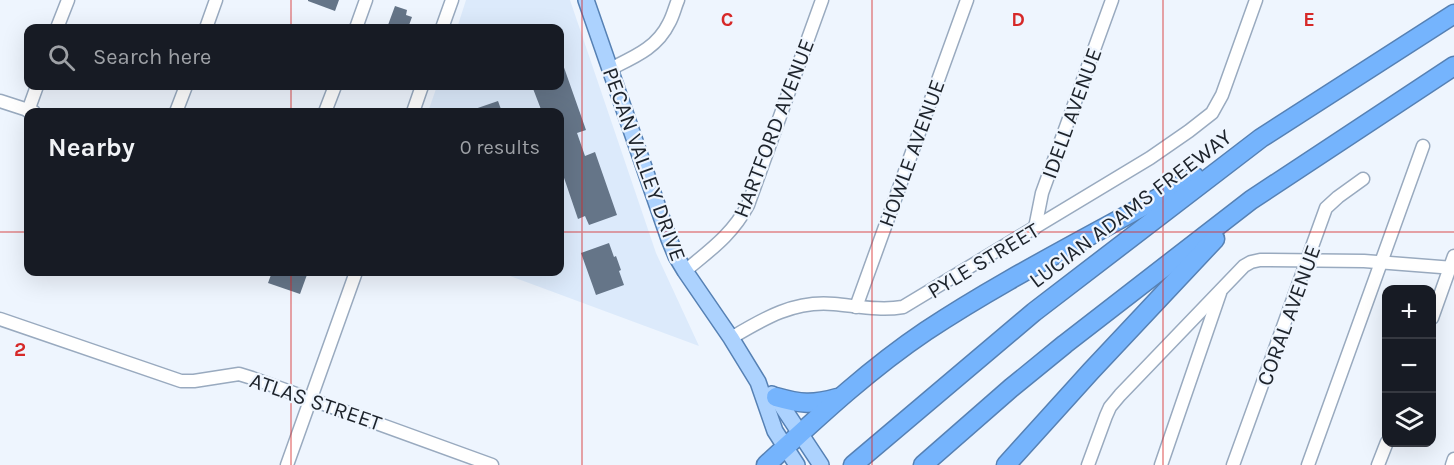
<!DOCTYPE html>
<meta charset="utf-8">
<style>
body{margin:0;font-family:Karla,sans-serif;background:#242831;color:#f1f3f6}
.controls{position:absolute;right:18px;bottom:18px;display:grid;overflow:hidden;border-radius:12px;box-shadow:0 6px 24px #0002}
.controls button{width:54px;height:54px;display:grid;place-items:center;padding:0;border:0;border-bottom:2px solid #363941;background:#171b24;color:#f1f3f6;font:30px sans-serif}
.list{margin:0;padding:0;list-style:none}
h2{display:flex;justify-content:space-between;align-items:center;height:78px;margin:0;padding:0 24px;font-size:26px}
h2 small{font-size:20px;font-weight:400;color:#9ea1a6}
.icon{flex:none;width:33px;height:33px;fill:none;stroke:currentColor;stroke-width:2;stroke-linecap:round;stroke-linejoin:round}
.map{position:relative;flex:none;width:1454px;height:465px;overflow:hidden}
.search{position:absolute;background:#171b24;box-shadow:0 6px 24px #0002;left:24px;top:24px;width:540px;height:66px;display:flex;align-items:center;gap:15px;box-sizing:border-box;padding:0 21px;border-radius:12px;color:#9ea1a6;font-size:22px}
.panel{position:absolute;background:#171b24;box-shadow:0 6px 24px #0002;left:24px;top:108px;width:540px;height:168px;border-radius:12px}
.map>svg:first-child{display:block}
.built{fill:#dceafb}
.building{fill:#657588}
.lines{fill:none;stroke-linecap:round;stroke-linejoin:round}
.minor-casing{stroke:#99aabf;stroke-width:15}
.major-casing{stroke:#5681b4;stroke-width:18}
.highway-casing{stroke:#5681b4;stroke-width:21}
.minor{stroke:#fff;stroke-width:12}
.major{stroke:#acd2fe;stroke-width:15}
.highway{stroke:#75b4fd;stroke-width:18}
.grid{fill:none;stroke:#d62828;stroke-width:1.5;stroke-opacity:0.55}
.labels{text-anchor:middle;stroke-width:4.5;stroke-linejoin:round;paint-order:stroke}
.street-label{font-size:22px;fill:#1d232b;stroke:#eef5fe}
.grid-label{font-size:20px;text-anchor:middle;font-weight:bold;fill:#d62828;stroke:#eef5fe;stroke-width:4.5;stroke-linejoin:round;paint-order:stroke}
</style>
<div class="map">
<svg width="1454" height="465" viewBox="0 0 1454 465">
<rect width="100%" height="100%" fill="#eef5fe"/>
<path class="built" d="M 466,0 L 570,0 L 656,253 L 699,346 L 499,272 L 560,272 L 560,112 L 428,112 L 437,86 L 560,86 L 560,28 L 457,28 Z"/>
<g class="building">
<path d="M 308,0 L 339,0 L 335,11 L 308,1 Z"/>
<path d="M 395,6 L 407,10 L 406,15 L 412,17 L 408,28 L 397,28 L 388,25 Z"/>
<path d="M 560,59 L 561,59 L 586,130 L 577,133 L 585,156 L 595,152 L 617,215 L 589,225 L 585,216 L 578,219 L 560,166 L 560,112 L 542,112 L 532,86 L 560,86 Z"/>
<path d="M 498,101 L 502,112 L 469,112 L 469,111 Z"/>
<path d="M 609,243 L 614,257 L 616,256 L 621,270 L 619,271 L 624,285 L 596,295 L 581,253 Z"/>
<path d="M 272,272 L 308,272 L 300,294 L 268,283 Z"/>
</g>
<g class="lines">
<g class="minor-casing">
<g id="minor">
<path d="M 57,28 L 68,0"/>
<path d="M 206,28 L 216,0"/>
<path d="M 356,28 L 366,0"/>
<path d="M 442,28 L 452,0"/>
<path d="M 610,69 C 634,57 657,48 669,23 C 673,16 675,7 678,0"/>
<path d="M 0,101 L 34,112"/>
<path d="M 28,111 L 37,86"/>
<path d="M 176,112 L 186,86"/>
<path d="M 325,112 L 335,86"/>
<path d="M 413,112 L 422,86"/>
<path d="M 1035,228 L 1042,193 L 1112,0"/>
<path d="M 685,271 C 710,250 732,235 748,205 L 822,0"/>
<path d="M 856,307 L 967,0"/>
<path d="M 1432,318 L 1454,256"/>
<path d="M 0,319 L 181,381 L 194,381 L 239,374 L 252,378 L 492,465"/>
<path d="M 731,338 C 763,319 794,300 834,304 C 857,306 880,311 903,307 L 1150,158 L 1189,131 L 1212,113 L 1222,95 L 1256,0"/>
<path d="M 287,465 L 356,272"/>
<path d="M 1088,465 L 1106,416 L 1110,407 L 1120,395 L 1244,266 L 1251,262 L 1260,260 L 1364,261 L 1454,268"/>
<path d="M 1161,465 L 1220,293"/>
<path d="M 1233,465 L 1326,208 L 1338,197 L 1363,179"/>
<path d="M 1308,465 L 1423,146"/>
<path d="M 1378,465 L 1387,442"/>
<path d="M 1452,465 L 1454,459"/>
</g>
</g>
<g class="major-casing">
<g id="major">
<path d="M 586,0 L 669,239 L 676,256 L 685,271 L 731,338 L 758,382 L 775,431 L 797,465"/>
<path d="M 772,394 L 776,397 L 821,465"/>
</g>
</g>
<g class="highway-casing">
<g id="highway">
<path d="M 776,397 C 801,404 812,405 837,398"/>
<path d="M 766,465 C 817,418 868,370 926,331 C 1012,274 1106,229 1195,177"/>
<path d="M 853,465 L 1034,312 L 1261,138 L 1454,14"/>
<path d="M 923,465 L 1011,388 L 1065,344 L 1251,200 L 1454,66"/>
<path d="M 1006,465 L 1091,371 L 1215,239"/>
</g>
</g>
<use href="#minor" class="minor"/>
<use href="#major" class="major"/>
<use href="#highway" class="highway"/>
</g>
<path class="grid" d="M 291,0 L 291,28M 582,0 L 582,465M 872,0 L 872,465M 1163,0 L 1163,465M 291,86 L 291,112M 0,232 L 28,232M 560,232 L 1454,232M 291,272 L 291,465"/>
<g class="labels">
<g class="street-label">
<text transform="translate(1071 113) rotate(-70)" y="8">IDELL AVENUE</text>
<text transform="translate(773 128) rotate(-69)" y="8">HARTFORD AVENUE</text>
<text transform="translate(911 153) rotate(-70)" y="8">HOWLE AVENUE</text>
<text transform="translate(645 164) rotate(70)" y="8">PECAN VALLEY DRIVE</text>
<text transform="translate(1130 208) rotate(-37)" y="8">LUCIAN ADAMS FREEWAY</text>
<text transform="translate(983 260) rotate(-31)" y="8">PYLE STREET</text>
<text transform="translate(1288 315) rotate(-70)" y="8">CORAL AVENUE</text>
<text transform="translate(316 401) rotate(19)" y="8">ATLAS STREET</text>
</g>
</g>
<g class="grid-label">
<text x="727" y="26">C</text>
<text x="1018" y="26">D</text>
<text x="1309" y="26">E</text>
<text x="20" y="356">2</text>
</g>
</svg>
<div class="controls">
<button>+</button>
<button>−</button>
<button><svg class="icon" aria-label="layers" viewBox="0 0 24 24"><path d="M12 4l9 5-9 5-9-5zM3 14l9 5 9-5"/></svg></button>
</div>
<div class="search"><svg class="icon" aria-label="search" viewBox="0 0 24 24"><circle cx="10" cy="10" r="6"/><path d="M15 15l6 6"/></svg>Search here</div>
<section class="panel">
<h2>Nearby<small>0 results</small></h2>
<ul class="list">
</ul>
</section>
</div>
